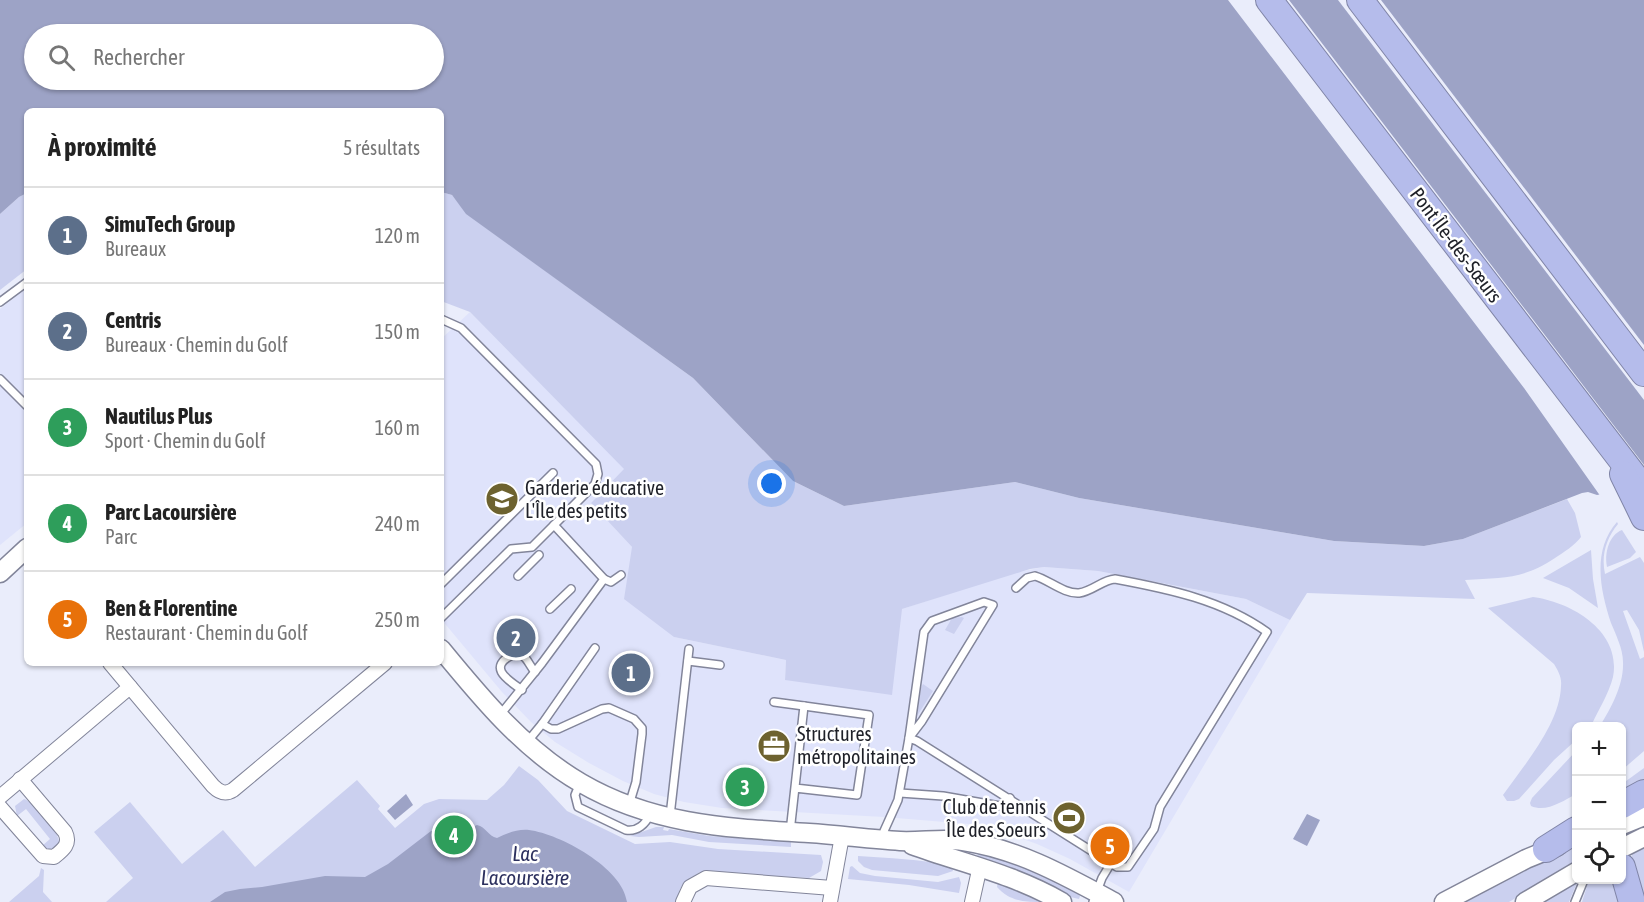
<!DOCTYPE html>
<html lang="fr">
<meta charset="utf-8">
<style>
body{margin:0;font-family:"Asap Condensed",sans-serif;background:#f6f6f6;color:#222}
.controls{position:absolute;right:18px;bottom:18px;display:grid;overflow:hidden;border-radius:9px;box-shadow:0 2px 4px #0004}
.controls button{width:54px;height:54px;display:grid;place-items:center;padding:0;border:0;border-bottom:2px solid #e0e0e0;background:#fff;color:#222;font:30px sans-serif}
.you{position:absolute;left:772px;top:484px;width:21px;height:21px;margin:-15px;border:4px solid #fff;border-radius:50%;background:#1a73e8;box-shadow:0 0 0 9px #1a73e833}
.badge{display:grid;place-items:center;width:39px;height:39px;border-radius:50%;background:#7c3aed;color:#fff;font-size:20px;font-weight:700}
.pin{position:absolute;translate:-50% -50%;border:3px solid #fff;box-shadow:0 2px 6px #0006}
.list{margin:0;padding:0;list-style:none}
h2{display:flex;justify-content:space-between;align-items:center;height:78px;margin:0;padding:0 24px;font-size:26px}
h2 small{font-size:20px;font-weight:400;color:#767676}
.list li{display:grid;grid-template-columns:39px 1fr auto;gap:18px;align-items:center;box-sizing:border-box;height:96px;padding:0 24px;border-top:2px solid #e0e0e0}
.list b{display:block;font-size:22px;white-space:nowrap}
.list p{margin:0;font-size:20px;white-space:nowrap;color:#767676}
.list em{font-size:20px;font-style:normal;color:#767676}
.icon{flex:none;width:33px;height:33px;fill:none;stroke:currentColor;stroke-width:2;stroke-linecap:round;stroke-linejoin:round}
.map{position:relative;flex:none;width:1644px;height:902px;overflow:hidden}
.search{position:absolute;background:#fff;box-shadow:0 2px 4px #0004;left:24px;top:24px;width:420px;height:66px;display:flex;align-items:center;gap:15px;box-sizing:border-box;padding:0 21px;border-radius:33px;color:#767676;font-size:22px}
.panel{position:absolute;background:#fff;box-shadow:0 2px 4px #0004;left:24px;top:108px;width:420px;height:558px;border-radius:9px}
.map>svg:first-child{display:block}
.built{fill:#dfe3fb}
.green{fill:#cbd0ef}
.water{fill:#9da3c6;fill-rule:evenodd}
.pier{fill:#eaedfb}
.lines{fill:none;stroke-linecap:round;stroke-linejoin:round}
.service-casing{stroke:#82859a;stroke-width:10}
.minor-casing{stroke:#82859a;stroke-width:16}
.tertiary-casing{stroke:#82859a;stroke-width:21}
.motorway-casing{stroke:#8085a7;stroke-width:28}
.service{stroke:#fff;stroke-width:7}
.minor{stroke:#fff;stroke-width:14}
.tertiary{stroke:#fff;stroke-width:18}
.motorway{stroke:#b5bceb;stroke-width:26}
.labels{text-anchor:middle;stroke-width:5;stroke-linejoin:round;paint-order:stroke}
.street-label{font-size:20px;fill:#1e2028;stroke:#fff}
.poi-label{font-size:20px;fill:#1e2028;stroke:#fff;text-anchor:start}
.water-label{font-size:21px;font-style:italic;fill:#2c305e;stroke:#fff}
</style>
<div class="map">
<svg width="1644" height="902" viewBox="0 0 1644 902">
<rect width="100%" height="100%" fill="#eaedfb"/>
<g class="built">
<path d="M 27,288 L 27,523 L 0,545 L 0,309 Z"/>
<path d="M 470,312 L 625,469 L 591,503 L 632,547 L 674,637 L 786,660 L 785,680 L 902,609 L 1013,573 L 1044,567 L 1098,571 L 1246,599 L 1290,620 L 1129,892 L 1070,859 L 1037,844 L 1003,832 L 969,824 L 884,817 L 722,808 L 684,802 L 654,794 L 623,781 L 589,763 L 555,742 L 531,722 L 502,692 L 441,619 L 441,339 Z"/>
</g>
<g class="green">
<path d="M 441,192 L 452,195 L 467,214 L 693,378 L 793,481 L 844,506 L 1015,482 L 1079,498 L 1334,541 L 1424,546 L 1463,539 L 1567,499 L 1575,513 L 1581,537 C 1574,546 1564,552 1555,558 C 1522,580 1503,577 1465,580 L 1475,599 L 1307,593 L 1290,620 L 1246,599 L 1098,571 L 1044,567 L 1030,569 L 902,609 L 892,695 L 785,680 L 786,660 L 674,637 L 624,599 L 632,547 L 591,503 L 624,469 L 470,312 L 441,301 Z"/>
<path d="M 27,193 L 27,269 L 0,290 L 0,214 L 19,197 Z"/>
<path d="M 1617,522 L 1618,524 C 1606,539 1601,555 1605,574 L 1640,557 L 1644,563 L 1644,652 L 1639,630 L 1627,610 L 1623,611 L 1640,659 L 1644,657 L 1644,751 L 1622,770 L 1622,726 L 1600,726 C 1611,708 1624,685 1623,662 C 1623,649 1616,635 1611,623 C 1600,590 1592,550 1617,522 Z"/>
<path d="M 1622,530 L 1636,552 L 1630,558 L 1607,567 C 1604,553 1609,535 1622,530 Z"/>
<path d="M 1591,550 L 1593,579 L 1598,608 L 1569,588 L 1543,578 Z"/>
<path d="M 1533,597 C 1571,602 1622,631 1613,677 C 1609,693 1599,709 1592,724 L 1589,726 L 1576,726 L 1576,740 L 1554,760 L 1519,799 L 1514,801 L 1507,801 L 1503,795 C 1524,765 1560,724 1561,686 C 1562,677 1558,671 1554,664 L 1488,608 Z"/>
<path d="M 962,617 L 964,618 L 954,634 L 945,630 L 952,618 Z"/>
<path d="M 923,684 L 933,691 L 917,716 L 921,688 Z"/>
<path d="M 1576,751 L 1576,794 C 1563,801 1546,813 1531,806 L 1530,803 L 1532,798 Z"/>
<path d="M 519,766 L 538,780 L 567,811 L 635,844 L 670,842 L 718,849 L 821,855 L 823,862 L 821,871 L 809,878 L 700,872 L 684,883 L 680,889 L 676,902 L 106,902 L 133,878 L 94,832 L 130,802 L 182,864 L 223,830 L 255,867 L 357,780 L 380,806 L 378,809 L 395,828 L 424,804 L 439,799 L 487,800 L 504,785 Z"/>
<path d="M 1644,768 L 1644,784 L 1622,798 L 1622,784 Z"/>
<path d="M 24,799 C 34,802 60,832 59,843 L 50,850 L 42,846 L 50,839 L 26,809 L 17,816 L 15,806 Z"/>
<path d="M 656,827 L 664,827 L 663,830 L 668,831 L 669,829 L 709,836 L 791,842 L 791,847 L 709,842 L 672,835 L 639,837 L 630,836 Z"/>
<path d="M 1644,846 L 1644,902 C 1638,885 1628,868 1633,850 Z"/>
<path d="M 1576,847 L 1576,862 L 1509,902 L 1457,902 L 1532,864 Z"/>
<path d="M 979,852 L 1028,867 L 1074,890 L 1080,896 L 1079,899 L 1066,896 L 1012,869 L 977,857 Z"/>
<path d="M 858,856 C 889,858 920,859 951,866 L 953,871 L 938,876 L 872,870 L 864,867 L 858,861 Z"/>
<path d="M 852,866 L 860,873 L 875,876 L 938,882 L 959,877 L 961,883 L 959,893 L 909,885 L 848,879 L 850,867 Z"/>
<path d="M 41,868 L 44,870 L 43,892 L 52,902 L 9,902 L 39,876 Z"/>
<path d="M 1578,880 L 1569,902 L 1540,902 Z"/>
<path d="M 1589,880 L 1617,880 L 1625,902 L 1582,902 Z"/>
<path d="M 998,882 L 1045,902 C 1026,902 1010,902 997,887 Z"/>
</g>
<g class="water">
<path d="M 0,0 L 1644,0 L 1644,485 L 1597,495 L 1588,492 L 1582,493 L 1463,539 L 1424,546 L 1334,541 L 1079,498 L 1015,482 L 844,506 L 793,481 L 693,378 L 466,214 L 452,195 L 441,192 L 441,111 L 27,111 L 27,193 L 19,197 L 0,214 ZM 34,34 L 434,34 L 434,80 L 34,80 Z"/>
<path d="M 406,794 L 413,805 L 395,820 L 387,811 Z"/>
<path d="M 1307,814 L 1320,820 L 1307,846 L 1293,839 Z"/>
<path d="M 477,825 C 486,827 488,836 497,838 C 507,833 517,829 529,830 C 560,834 623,868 627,902 L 210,902 L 225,892 L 240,889 L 262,887 L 325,876 L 365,877 L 388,864 L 431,831 L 458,833 Z"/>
</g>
<g class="pier">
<path d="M 1228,0 L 1289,0 L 1644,465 L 1644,488 L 1601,497 L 1524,388 Z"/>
<path d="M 1338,0 L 1381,0 L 1644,345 L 1644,400 Z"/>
</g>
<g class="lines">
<g class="service-casing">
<g id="service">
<path d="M 0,302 L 27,282"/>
<path d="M 441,319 L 461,328 L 596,464 L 598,474 L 595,484 L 554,525"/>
<path d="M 0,379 L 27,406"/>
<path d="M 518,576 L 539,555"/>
<path d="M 604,579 L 611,582 L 621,575"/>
<path d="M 441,584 L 553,473"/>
<path d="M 984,602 L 993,605 L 922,721 L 909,738 L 924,632 L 932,621 Z"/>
<path d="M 550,609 L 571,589"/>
<path d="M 441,618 L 511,549 L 532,547 L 554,525 L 604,579 L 542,663 L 500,715"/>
<path d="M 688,661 L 720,665"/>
<path d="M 522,690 C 510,681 486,668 512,655 C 527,652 527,663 535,672"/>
<path d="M 774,702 L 804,706"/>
<path d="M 542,724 L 595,648"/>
<path d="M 528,741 L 542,724 L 551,729 L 558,729 L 602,709 L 609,708 L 634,719 L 642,728 L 642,734 L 636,782 L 629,805"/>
<path d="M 580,783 L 575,795 L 578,807 L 626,830 C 637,832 646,824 650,814"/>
<path d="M 900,793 L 943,796 L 1000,806 L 1005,804 L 1010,798"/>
<path d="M 670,816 L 689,649"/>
<path d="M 790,832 L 804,706 L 869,715 L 857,795 L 795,788"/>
<path d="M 883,839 L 884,831 L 898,800 L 909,738 L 917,741 L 1117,867 L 1128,867 L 1154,829 L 1160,807 L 1267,632 C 1222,600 1169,589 1115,579 C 1102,580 1093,591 1079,593 C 1064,594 1049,580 1035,576 L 1027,578 L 1016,588"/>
<path d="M 1093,902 L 1102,878 L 1111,863"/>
<path d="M 1575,902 L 1584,880"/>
</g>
</g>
<g class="minor-casing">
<g id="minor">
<path d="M 110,663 L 213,786 C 219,792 225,795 233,790 L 385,663"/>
<path d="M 0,797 L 130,687"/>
<path d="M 0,807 L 43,856 L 54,857 C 63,850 71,844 65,832 L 20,779"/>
<path d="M 683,902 L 690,887 L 706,878 L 832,888"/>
<path d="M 830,902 L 842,836"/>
<path d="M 972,902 L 980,866"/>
</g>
</g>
<g class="tertiary-casing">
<g id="tertiary">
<path d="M 0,573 L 27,548"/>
<path d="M 441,649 C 482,699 524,750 581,783 C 653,825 728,828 809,833 C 839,835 869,839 900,841 C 921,842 942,838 963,841 C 1018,849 1066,876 1114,902"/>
<path d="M 1622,825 L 1644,816"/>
<path d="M 912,845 C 965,864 1013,874 1062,902"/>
<path d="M 1622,848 L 1644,837"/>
<path d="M 1444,902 L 1526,859 L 1558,846"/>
<path d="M 1525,902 L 1576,872"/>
</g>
</g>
<g class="motorway-casing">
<g id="motorway">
<path d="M 1269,0 L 1644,489"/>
<path d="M 1360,0 L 1644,373"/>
<path d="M 1623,474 L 1644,517"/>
<path d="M 1622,805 L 1644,793"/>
<path d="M 1546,849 L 1576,830"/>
<path d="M 1622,867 L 1632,902"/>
</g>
</g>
<use href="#service" class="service"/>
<use href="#minor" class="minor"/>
<use href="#tertiary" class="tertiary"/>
<use href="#motorway" class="motorway"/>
</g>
<defs>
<g id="school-disc" transform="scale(1.725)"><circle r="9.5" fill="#6d622f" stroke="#fff"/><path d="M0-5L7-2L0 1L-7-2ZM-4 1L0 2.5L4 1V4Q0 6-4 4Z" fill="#fff"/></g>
<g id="office-disc" transform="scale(1.725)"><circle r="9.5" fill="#6d622f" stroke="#fff"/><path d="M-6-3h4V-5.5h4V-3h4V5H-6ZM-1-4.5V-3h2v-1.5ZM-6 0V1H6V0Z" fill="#fff"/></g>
<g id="stadium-disc" transform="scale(1.725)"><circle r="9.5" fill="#6d622f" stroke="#fff"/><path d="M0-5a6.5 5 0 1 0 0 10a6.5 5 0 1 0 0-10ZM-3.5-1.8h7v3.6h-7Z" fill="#fff"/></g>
</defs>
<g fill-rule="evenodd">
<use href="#school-disc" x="502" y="499"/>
<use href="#office-disc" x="774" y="746"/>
<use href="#stadium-disc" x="1069" y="818"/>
</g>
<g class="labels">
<g class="street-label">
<text transform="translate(1456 245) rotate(53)" y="7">Pont Île-des-Sœurs</text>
</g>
<g class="poi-label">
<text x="525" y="495">Garderie éducative<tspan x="525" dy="23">L'Île des petits</tspan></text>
<text x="797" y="741">Structures<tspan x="797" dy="23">métropolitaines</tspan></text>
<text x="1046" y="814" text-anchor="end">Club de tennis<tspan x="1046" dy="23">Île des Soeurs</tspan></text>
</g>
<g class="water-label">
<text x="525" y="861">Lac<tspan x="525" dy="24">Lacoursière</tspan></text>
</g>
</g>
</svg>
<div class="controls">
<button>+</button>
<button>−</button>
<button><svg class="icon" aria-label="locate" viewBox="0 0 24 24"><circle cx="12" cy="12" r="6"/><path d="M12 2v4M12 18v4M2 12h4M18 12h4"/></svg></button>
</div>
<div class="you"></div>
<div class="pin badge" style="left:631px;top:673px;background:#5c6f8a">1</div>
<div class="pin badge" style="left:516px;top:638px;background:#5c6f8a">2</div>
<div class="pin badge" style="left:745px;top:787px;background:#2e9e5b">3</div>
<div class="pin badge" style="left:454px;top:835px;background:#2e9e5b">4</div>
<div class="pin badge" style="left:1110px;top:846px;background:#e8710a">5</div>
<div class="search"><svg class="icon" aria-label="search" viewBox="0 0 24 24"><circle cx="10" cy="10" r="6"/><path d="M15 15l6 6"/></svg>Rechercher</div>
<section class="panel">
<h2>À proximité<small>5 résultats</small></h2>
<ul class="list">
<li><span class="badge" style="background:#5c6f8a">1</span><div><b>SimuTech Group</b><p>Bureaux</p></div><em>120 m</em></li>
<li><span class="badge" style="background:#5c6f8a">2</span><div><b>Centris</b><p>Bureaux · Chemin du Golf</p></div><em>150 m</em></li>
<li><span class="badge" style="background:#2e9e5b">3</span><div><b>Nautilus Plus</b><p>Sport · Chemin du Golf</p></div><em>160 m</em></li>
<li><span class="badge" style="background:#2e9e5b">4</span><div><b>Parc Lacoursière</b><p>Parc</p></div><em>240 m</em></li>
<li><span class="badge" style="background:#e8710a">5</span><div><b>Ben &amp; Florentine</b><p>Restaurant · Chemin du Golf</p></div><em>250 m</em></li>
</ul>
</section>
</div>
